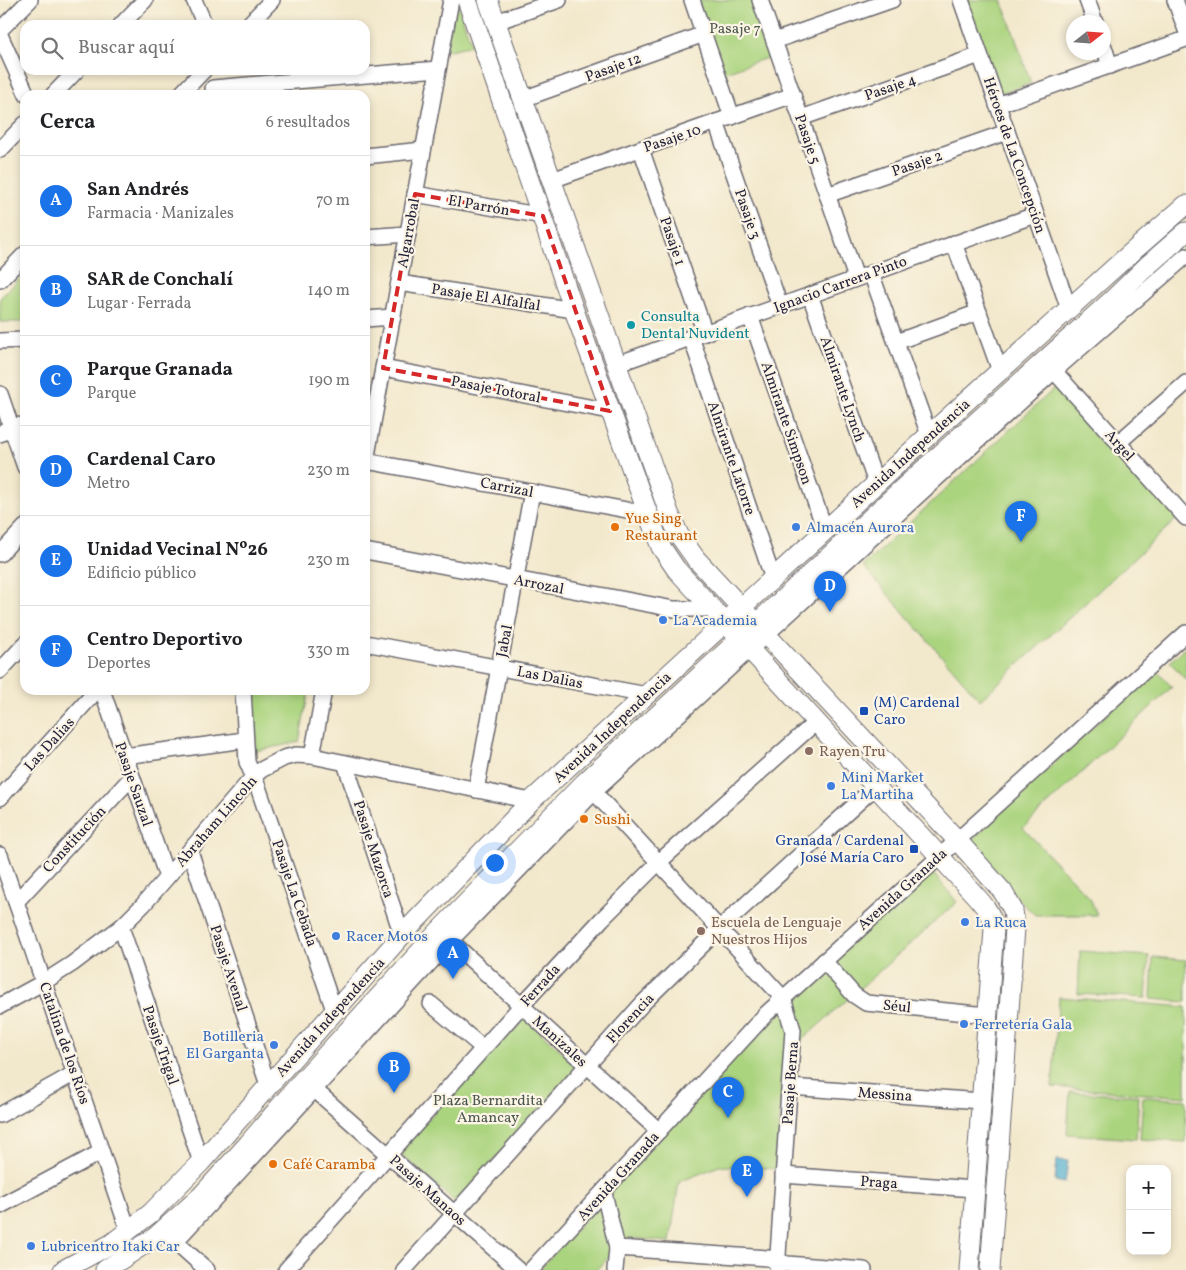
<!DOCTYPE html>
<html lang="es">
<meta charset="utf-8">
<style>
body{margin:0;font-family:Vollkorn,serif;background:#f2f2f2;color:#202124}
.controls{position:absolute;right:15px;bottom:15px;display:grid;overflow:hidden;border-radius:10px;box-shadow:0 2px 8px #0003}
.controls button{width:45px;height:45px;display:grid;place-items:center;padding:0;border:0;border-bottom:1px solid #e0e0e0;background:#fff;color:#202124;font:25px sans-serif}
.compass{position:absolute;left:1066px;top:15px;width:45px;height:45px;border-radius:50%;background:#fff;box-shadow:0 2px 8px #0003;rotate:73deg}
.you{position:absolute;left:494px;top:862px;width:18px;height:18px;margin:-12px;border:4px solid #fff;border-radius:50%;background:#1a73e8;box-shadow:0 0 0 8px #1a73e833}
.badge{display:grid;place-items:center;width:32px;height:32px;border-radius:50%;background:#1a73e8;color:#fff;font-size:16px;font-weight:700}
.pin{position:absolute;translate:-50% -41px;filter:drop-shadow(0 1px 2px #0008)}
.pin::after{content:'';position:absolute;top:26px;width:18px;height:15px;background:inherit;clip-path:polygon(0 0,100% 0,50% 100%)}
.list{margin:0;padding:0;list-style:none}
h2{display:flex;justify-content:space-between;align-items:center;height:65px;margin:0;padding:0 20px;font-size:21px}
h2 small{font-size:16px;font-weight:400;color:#757577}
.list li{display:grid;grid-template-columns:32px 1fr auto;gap:15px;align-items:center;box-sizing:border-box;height:90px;padding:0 20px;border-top:1px solid #e0e0e0}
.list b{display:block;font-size:19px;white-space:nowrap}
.list p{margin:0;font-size:16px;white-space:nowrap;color:#757577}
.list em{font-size:16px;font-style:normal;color:#757577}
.icon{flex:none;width:28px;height:28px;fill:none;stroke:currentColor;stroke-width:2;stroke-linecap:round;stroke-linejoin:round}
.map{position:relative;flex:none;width:1186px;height:1270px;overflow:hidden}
.search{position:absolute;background:#fff;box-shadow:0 2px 8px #0003;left:20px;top:20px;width:350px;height:55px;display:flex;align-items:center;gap:12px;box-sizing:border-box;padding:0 18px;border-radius:15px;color:#757577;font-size:19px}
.panel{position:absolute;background:#fff;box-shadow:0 2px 8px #0003;left:20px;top:90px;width:350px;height:605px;border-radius:15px}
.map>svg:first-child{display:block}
.green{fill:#abd47f;stroke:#667b5d}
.water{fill:#51afcf;stroke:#3a6885}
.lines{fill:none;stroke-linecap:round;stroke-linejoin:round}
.minor-casing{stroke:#6b676e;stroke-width:18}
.major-casing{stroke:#6b676e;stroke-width:21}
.minor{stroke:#fff;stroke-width:15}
.major{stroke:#fff;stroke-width:19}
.marked{fill:none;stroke:#d62828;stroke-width:4;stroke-dasharray:10 6;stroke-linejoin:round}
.culture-dot{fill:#0f9aa8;stroke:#fcf5e5;stroke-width:2}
.food-dot{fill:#e8710a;stroke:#fcf5e5;stroke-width:2}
.shop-dot{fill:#3f7fe0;stroke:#fcf5e5;stroke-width:2}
.transit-dot{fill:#1a4fb4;stroke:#fcf5e5;stroke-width:2}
.education-dot{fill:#8d6e63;stroke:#fcf5e5;stroke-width:2}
.labels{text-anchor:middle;stroke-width:4.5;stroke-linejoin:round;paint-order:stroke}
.park-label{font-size:15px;fill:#4b574f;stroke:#fcf5e5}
.street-label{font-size:15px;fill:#22223b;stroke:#fcf5e5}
.culture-label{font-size:15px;fill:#0d838f;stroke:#fcf5e5;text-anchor:start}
.food-label{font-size:15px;fill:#c56008;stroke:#fcf5e5;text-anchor:start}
.shop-label{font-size:15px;fill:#366cbe;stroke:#fcf5e5;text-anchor:start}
.transit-label{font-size:15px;fill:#164399;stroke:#fcf5e5;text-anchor:start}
.education-label{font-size:15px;fill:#785e54;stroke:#fcf5e5;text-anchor:start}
</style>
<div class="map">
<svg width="1186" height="1270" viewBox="0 0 1186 1270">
<rect width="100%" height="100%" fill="#fcf5e5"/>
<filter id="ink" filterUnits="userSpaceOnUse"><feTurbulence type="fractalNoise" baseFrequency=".02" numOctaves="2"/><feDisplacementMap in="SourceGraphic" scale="10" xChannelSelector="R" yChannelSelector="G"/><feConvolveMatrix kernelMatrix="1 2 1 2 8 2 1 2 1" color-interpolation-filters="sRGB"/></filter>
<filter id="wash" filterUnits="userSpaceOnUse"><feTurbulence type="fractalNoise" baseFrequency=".0096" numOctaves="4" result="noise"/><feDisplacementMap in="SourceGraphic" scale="20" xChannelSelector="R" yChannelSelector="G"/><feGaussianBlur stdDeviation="1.12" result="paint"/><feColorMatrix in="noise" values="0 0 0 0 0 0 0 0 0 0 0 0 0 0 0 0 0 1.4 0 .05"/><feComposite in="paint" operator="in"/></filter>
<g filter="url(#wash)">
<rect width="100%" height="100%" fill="#f2e8cc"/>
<g class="green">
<path d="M 456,0 L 472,45 L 445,51 Z"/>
<path d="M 697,0 L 754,0 L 773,56 L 722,73 Z"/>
<path d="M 963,0 L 1002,0 L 1031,83 L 997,95 Z"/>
<path d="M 25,273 L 25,322 L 0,322 L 0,298 Z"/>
<path d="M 1057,386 L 1179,517 L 980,700 L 863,566 Z"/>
<path d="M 1186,647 L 1186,680 L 1170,662 Z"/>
<path d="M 1155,669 L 1172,687 L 1023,828 L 1090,898 L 1097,915 L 1035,915 L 1022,903 L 971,841 Z"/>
<path d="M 249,690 L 309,690 L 299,742 L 256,751 L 251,746 Z"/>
<path d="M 931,871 L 957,902 L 783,1057 L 777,1169 L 719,1166 L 679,1182 L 670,1242 L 629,1238 L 596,1270 L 539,1270 L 776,1010 Z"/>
<path d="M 1080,951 L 1149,956 L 1146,998 L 1078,994 Z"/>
<path d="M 1153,957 L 1186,960 L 1186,1002 L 1151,999 Z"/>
<path d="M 1059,997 L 1186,1007 L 1186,1097 L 1052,1087 Z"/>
<path d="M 521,1015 L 578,1066 L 456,1203 L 399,1152 Z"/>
<path d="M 1070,1092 L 1139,1096 L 1136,1139 L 1067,1134 Z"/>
<path d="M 1143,1097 L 1186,1100 L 1186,1142 L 1140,1139 Z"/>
</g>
<path class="water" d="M 1057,1160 L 1068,1161 L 1065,1183 L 1055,1181 Z"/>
</g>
<g filter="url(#ink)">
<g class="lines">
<g class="minor-casing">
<g id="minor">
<path d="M 194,0 L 205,25"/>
<path d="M 692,0 L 732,117"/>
<path d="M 760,0 L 856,278"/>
<path d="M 961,0 L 1069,309"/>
<path d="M 1087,0 L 1095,22"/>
<path d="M 1175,0 L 1186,30"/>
<path d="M 496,22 L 559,0"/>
<path d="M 121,25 L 145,0"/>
<path d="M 248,25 L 272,0"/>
<path d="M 0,30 L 30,0"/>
<path d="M 0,35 L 27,95"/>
<path d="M 774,41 L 892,0"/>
<path d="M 1104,47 L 1110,66"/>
<path d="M 213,88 L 438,69"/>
<path d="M 53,95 L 77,70"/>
<path d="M 180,95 L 204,70"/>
<path d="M 523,99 L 704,34"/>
<path d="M 997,105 L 1186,39"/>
<path d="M 801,118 L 980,55"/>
<path d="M 716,122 L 780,306"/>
<path d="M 641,149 L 705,333"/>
<path d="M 0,150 L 25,124"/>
<path d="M 365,156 L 423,150"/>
<path d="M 552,180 L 793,95"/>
<path d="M 415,194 L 543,216"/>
<path d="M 827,195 L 1007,132"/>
<path d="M 365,237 L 408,234"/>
<path d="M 954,243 L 1000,371"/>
<path d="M 871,273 L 929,435"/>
<path d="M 0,280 L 25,254"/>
<path d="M 399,283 L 574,310"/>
<path d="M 810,295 L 876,483"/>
<path d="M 750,316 L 825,530"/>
<path d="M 365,319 L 393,317"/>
<path d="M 691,337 L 773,579"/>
<path d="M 0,341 L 25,340"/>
<path d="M 896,342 L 979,312"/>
<path d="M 617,364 L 1035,215"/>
<path d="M 383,368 L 610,411"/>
<path d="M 1054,371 L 1186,518"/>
<path d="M 0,394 L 25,467"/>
<path d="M 0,434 L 11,426 L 25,425"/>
<path d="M 1118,443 L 1186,383"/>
<path d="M 366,461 L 648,514"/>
<path d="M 365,466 L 451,0"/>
<path d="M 365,551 L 674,609 L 713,609"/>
<path d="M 0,554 L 25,527"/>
<path d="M 365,643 L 647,695"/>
<path d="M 0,671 L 25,644"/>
<path d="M 102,690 L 167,877"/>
<path d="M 243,690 L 247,762 L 258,787 L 334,1010"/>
<path d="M 124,756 L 245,740"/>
<path d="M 312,756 L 324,690"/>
<path d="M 345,763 L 402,935"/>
<path d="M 476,790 L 532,492"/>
<path d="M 594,792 L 783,998 L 793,1030 L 777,1270"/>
<path d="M 0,798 L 97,690"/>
<path d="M 190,851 L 268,1085"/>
<path d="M 0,855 L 129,1232"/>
<path d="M 16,902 L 132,777"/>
<path d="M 121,927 L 201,1162"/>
<path d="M 444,935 L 659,1131"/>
<path d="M 824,961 L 854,995 L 866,1003 L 987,1015"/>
<path d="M 431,1004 L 483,1048"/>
<path d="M 0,1006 L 44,982 L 72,964 L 121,927 L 143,905 L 253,777 L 261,770 L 284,758 L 296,755 L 312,756 L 531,801"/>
<path d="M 790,1087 L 981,1101"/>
<path d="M 315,1090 L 518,1270"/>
<path d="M 0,1115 L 75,1073"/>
<path d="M 783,1175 L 974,1189"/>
<path d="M 604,1193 L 617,1248 L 615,1270"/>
<path d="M 0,1206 L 101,1152"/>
<path d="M 168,1235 L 207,1270"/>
<path d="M 175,1242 L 450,941 L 594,792 L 1054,371 L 1186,256"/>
<path d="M 617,1248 L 768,1258 L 787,1264 L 864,1270"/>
<path d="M 286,1270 L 521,1006 L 602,919 L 659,862 L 816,722"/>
<path d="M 404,1270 L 643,1003 L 720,928 L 876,786"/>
<path d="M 531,1270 L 766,1014 L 1186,633"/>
</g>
</g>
<g class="major-casing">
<g id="major">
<path d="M 467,0 L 574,310 L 648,514 L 661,547 L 676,569 L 974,894 C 984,905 992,914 994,929 L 969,1270"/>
<path d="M 488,0 L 669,513 L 679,535 L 696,559 L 957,840 L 1003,892 L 1013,910 L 1015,928 L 990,1270"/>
<path d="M 63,1270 L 111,1244 L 151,1213 L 201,1162 L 402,935 L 531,801 L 929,435 L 1124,259 L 1186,205"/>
<path d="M 105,1270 L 154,1238 L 201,1196 L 248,1144 L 301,1082 L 439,931 L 584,783 L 903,488 L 1113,299 L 1147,266 L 1186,232"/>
</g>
</g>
<use href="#minor" class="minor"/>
<use href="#major" class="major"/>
</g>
</g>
<path class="marked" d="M 415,194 L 543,216 L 610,411 L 383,368 Z"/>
<circle class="culture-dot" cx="631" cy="325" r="5"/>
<g class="food-dot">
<circle cx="615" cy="527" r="5"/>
<circle cx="584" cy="819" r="5"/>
<circle cx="273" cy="1164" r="5"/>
</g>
<g class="shop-dot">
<circle cx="796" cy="527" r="5"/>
<circle cx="663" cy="620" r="5"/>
<circle cx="831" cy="786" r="5"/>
<circle cx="965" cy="922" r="5"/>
<circle cx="336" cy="936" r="5"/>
<circle cx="964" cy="1024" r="5"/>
<circle cx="274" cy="1045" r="5"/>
<circle cx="31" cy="1246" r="5"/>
</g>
<g class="transit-dot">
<rect x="859" y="706" width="10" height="10" rx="2.5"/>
<rect x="909" y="844" width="10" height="10" rx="2.5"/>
</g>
<g class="education-dot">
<circle cx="809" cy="751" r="5"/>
<circle cx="701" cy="931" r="5"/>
</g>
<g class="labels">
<g class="park-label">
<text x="735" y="33">Pasaje 7</text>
<text x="488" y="1105">Plaza Bernardita<tspan x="488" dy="17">Amancay</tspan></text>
</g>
<g class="street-label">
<text transform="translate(613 67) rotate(-20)" y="5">Pasaje 12</text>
<text transform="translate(890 87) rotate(-19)" y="5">Pasaje 4</text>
<text transform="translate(672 138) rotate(-19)" y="5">Pasaje 10</text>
<text transform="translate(808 139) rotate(71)" y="5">Pasaje 5</text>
<text transform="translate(1015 155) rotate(71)" y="5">Héroes de La Concepción</text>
<text transform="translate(917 163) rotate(-19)" y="5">Pasaje 2</text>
<text transform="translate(479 205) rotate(10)" y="5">El Parrón</text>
<text transform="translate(748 214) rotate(71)" y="5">Pasaje 3</text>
<text transform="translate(408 233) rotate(-80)" y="5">Algarrobal</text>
<text transform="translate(673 241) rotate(71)" y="5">Pasaje 1</text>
<text transform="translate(840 284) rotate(-20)" y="5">Ignacio Carrera Pinto</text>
<text transform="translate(486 297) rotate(9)" y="5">Pasaje El Alfalfal</text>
<text transform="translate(496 389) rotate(11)" y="5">Pasaje Totoral</text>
<text transform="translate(843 389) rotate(71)" y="5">Almirante Lynch</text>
<text transform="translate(787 423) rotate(71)" y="5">Almirante Simpson</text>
<text transform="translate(1120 445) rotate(48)" y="5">Argel</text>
<text transform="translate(910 453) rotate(-42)" y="5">Avenida Independencia</text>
<text transform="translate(732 458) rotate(71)" y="5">Almirante Latorre</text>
<text transform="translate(507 487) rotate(11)" y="5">Carrizal</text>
<text transform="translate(539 584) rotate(11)" y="5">Arrozal</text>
<text transform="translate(504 641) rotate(-79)" y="5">Jabal</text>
<text transform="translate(550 677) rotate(11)" y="5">Las Dalias</text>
<text transform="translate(612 727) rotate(-43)" y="5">Avenida Independencia</text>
<text transform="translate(49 744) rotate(-48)" y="5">Las Dalias</text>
<text transform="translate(134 784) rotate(71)" y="5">Pasaje Sauzal</text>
<text transform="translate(216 821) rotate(-49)" y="5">Abraham Lincoln</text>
<text transform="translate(74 839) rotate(-47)" y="5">Constitución</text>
<text transform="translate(374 849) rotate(72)" y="5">Pasaje Mazorca</text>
<text transform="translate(902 889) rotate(-42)" y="5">Avenida Granada</text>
<text transform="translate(295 893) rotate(71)" y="5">Pasaje La Cebada</text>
<text transform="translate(229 968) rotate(72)" y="5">Pasaje Avenal</text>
<text transform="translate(540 985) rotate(-48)" y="5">Ferrada</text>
<text transform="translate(897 1006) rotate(6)" y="5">Séul</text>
<text transform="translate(330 1017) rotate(-48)" y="5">Avenida Independencia</text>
<text transform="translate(630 1018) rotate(-47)" y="5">Florencia</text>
<text transform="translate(560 1041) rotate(42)" y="5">Manizales</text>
<text transform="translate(65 1043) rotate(71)" y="5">Catalina de los Ríos</text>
<text transform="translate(161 1045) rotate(71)" y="5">Pasaje Trigal</text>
<text transform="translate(790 1083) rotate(-86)" y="5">Pasaje Berna</text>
<text transform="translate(885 1094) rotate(4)" y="5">Messina</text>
<text transform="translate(618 1176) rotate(-48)" y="5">Avenida Granada</text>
<text transform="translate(879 1182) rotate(4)" y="5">Praga</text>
<text transform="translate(428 1190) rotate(42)" y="5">Pasaje Manaos</text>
</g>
<g class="culture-label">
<text x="641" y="321">Consulta<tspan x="641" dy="17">Dental Nuvident</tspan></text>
</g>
<g class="food-label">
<text x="625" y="523">Yue Sing<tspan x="625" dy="17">Restaurant</tspan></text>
<text x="594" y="824">Sushi</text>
<text x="283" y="1169">Café Caramba</text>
</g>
<g class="shop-label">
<text x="806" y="532">Almacén Aurora</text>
<text x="673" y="625">La Academia</text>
<text x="841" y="782">Mini Market<tspan x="841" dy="17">La Martiha</tspan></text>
<text x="975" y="927">La Ruca</text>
<text x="346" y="941">Racer Motos</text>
<text x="974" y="1029">Ferretería Gala</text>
<text x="264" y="1041" text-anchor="end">Botilleria<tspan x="264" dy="17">El Garganta</tspan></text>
<text x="41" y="1251">Lubricentro Itaki Car</text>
</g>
<g class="transit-label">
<text x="874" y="707">(M) Cardenal<tspan x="874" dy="17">Caro</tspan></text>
<text x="904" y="845" text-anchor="end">Granada / Cardenal<tspan x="904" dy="17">José María Caro</tspan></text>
</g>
<g class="education-label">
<text x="819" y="756">Rayen Tru</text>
<text x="711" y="927">Escuela de Lenguaje<tspan x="711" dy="17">Nuestros Hijos</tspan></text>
</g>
</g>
</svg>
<div class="controls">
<button>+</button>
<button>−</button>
</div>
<svg class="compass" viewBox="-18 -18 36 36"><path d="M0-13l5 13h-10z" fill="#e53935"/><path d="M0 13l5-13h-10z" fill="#757577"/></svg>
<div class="you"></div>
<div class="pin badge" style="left:453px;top:979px">A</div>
<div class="pin badge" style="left:394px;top:1093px">B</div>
<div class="pin badge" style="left:728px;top:1118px">C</div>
<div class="pin badge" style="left:830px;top:612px">D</div>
<div class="pin badge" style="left:747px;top:1197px">E</div>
<div class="pin badge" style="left:1021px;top:542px">F</div>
<div class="search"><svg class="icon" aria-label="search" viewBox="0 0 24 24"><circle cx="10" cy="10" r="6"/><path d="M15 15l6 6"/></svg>Buscar aquí</div>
<section class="panel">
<h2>Cerca<small>6 resultados</small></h2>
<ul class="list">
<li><span class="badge">A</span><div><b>San Andrés</b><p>Farmacia · Manizales</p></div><em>70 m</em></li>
<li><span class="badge">B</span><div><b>SAR de Conchalí</b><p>Lugar · Ferrada</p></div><em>140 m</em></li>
<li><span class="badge">C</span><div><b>Parque Granada</b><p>Parque</p></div><em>190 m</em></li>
<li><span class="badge">D</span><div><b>Cardenal Caro</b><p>Metro</p></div><em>230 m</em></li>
<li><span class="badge">E</span><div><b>Unidad Vecinal Nº26</b><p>Edificio público</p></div><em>230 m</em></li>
<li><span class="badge">F</span><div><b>Centro Deportivo</b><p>Deportes</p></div><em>330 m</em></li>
</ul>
</section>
</div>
